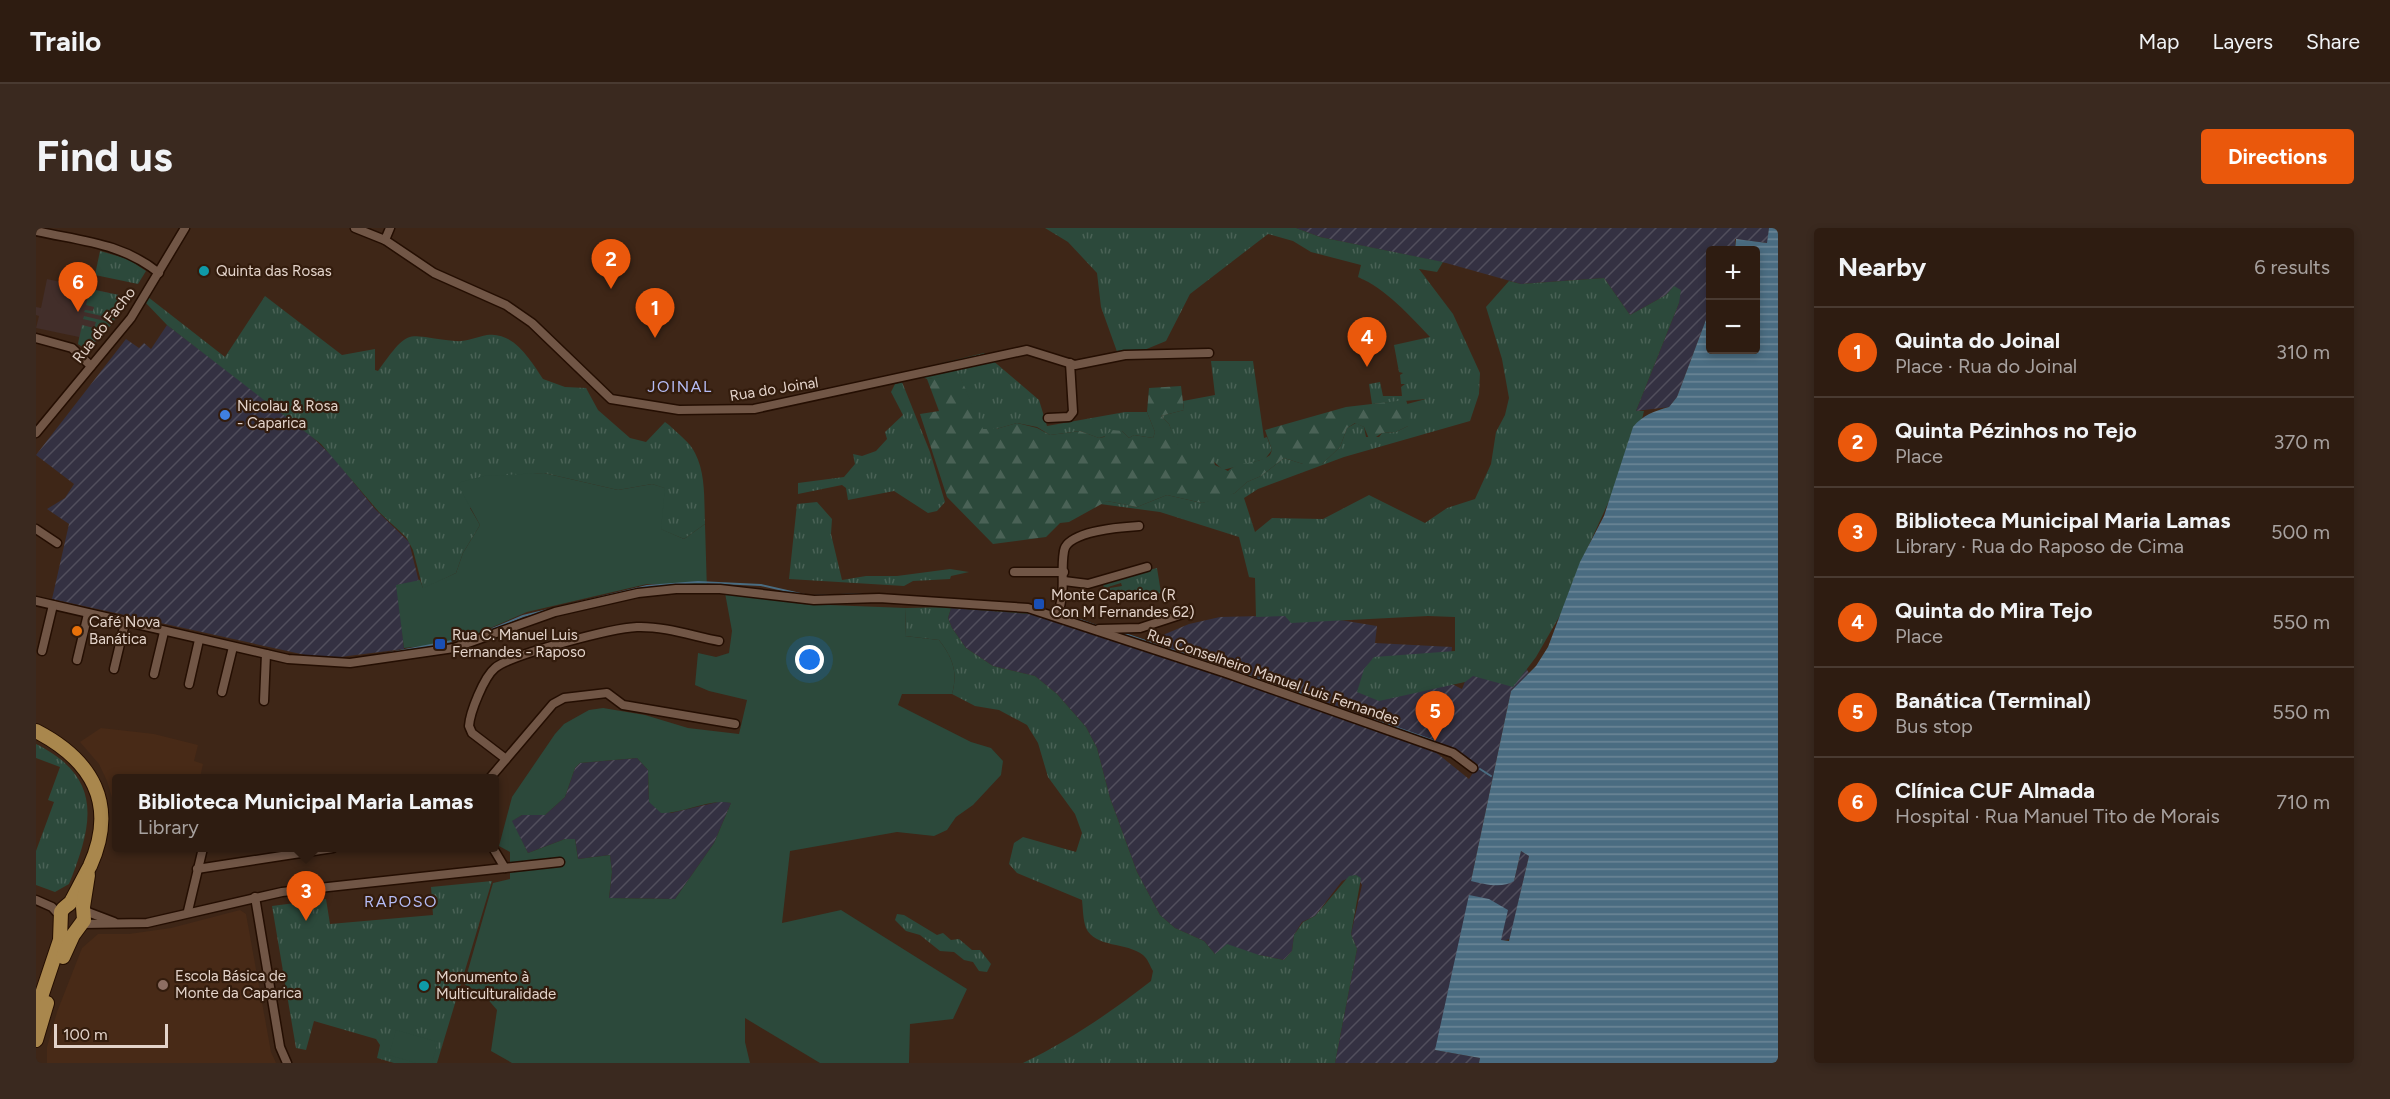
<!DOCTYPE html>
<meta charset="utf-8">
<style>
body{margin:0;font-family:Figtree,sans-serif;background:#3a291f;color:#f1f3f6}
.controls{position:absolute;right:18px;top:18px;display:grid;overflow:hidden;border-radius:6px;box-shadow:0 3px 9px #0003}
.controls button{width:54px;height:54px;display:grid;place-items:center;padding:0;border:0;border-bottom:2px solid #493a31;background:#2e1c11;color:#f1f3f6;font:30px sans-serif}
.scale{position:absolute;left:18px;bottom:15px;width:114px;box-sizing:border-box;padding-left:6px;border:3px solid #e3d3ca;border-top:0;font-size:16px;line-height:21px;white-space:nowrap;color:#e3d3ca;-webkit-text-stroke:4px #331c0d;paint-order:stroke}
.you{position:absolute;left:774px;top:432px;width:21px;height:21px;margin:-15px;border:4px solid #fff;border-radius:50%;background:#1a73e8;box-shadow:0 0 0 9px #1a73e833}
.badge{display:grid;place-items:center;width:39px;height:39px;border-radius:50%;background:#ea580c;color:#fff;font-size:20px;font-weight:700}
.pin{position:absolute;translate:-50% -50px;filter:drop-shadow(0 2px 3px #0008)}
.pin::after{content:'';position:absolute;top:32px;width:21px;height:18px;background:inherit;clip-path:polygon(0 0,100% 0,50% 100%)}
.popup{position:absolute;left:76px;top:546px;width:387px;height:78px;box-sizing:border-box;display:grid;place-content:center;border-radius:6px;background:#2e1c11;filter:drop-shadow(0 2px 4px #0005);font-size:20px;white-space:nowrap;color:#a7a19f}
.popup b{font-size:22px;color:#f1f3f6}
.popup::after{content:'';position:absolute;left:50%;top:100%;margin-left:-12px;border:12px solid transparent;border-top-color:#2e1c11}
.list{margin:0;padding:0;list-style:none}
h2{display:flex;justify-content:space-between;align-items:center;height:78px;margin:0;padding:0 24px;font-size:26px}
h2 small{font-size:20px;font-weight:400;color:#a7a19f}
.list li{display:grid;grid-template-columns:39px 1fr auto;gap:18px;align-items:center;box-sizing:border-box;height:90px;padding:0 24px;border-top:2px solid #493a31}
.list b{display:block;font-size:22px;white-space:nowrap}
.list p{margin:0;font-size:20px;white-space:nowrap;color:#a7a19f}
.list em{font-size:20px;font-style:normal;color:#a7a19f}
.map{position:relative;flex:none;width:1742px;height:835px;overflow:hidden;border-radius:6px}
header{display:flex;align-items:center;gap:36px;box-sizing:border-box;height:84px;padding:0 30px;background:#2e1c11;border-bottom:2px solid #493a31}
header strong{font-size:28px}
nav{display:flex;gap:33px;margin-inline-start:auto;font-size:21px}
.intro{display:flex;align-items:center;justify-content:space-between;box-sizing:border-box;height:144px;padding:0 36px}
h1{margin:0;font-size:42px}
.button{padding:15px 27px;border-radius:6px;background:#ea580c;color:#fff;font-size:21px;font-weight:700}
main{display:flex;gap:36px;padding:0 36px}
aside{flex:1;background:#2e1c11;border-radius:6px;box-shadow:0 3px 9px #0003}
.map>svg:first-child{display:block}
.built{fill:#482a17}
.industrial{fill:url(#industrial-furrows)}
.medical{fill:#422e2a}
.grass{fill:url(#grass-tufts)}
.forest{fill:url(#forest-firs)}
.garden{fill:#2c493b;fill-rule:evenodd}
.water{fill:url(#water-rules)}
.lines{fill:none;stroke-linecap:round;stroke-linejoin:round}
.stream{stroke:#4a6c81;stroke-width:2}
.street-casing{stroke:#240e02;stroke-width:11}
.primary-casing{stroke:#240e02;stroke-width:16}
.street{stroke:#715646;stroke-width:8}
.primary{stroke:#a9874d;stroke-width:14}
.culture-dot{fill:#0f9aa8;stroke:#331c0d;stroke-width:2}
.shop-dot{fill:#3f7fe0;stroke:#331c0d;stroke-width:2}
.transit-dot{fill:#1a4fb4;stroke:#331c0d;stroke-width:2}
.food-dot{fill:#e8710a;stroke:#331c0d;stroke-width:2}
.education-dot{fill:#8d6e63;stroke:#331c0d;stroke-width:2}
.labels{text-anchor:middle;stroke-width:4.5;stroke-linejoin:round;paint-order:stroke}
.poi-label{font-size:15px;fill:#e3d3ca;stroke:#331c0d;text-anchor:start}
.street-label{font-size:15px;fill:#e3d3ca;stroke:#331c0d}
.neighbourhood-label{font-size:16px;letter-spacing:1.5px;fill:#b5bcf5;stroke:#331c0d}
</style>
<header>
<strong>Trailo</strong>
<nav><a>Map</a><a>Layers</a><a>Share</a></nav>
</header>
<div class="intro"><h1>Find us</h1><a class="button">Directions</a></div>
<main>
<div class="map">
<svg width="1742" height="835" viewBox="0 0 1742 835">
<defs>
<pattern id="industrial-furrows" width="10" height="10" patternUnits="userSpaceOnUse" patternTransform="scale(1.5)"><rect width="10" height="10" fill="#343142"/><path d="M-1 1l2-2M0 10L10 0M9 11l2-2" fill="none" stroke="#514e5c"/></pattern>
<pattern id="grass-tufts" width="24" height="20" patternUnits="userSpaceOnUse" patternTransform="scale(1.5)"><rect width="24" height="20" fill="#2c493b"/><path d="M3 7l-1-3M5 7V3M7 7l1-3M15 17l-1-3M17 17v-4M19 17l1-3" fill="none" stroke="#4a6256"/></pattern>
<pattern id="forest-firs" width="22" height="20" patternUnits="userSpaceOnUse" patternTransform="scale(1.5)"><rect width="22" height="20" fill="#2c493b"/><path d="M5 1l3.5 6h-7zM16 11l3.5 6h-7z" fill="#4a6256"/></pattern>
<pattern id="water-rules" width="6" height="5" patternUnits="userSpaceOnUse" patternTransform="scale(1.5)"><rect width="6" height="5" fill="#4a6c81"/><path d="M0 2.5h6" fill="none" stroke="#6d8797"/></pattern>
</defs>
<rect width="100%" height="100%" fill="#3e2617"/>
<g class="built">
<path d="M 65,500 L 118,506 L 162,517 L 158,533 L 167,536 L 164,550 L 81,550 L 81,603 L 78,603 L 77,573 L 71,553 L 63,536 L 44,514 Z"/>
<path d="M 204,682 L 210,686 L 235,824 L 240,835 L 11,835 L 11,819 L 21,784 L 46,720 L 62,706 L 93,706 L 135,700 Z"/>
</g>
<g class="industrial">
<path d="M 1260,0 L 1733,0 L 1732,15 L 1699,11 L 1699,22 L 1674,22 L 1674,81 L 1641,169 L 1633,179 L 1600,183 L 1643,75 L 1638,59 L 1630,67 L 1594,87 L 1568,50 L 1485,56 L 1410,35 L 1284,9 Z"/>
<path d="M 131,97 L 268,201 L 298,230 L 339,281 L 373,314 L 383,354 L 362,357 L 368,421 L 304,429 L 274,428 L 16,371 L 33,296 L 11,281 L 29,270 L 38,256 L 0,227 L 90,111 L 103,120 L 108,115 L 115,121 Z"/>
<path d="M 915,380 L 995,386 L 1176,445 L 1397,522 L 1433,551 L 1442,537 L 1416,520 L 1204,443 L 1117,417 L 1115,412 L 1153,396 L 1184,389 L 1268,387 L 1304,392 L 1341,398 L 1339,415 L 1416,419 L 1412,454 L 1426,461 L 1441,423 L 1480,424 L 1493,445 L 1475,463 L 1435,653 L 1478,653 L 1485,623 L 1493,628 L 1474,711 L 1465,713 L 1399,822 L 1444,830 L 1443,835 L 1299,835 L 1321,721 L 1315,706 L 1326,657 L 1320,647 L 1306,653 L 1279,688 L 1266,694 L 1258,707 L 1256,723 L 1248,732 L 1223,727 L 1179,726 L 1168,713 L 1139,700 L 1124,687 L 1101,644 L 1074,570 L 1061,520 L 1050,499 L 1021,466 L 999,448 L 957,438 L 930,420 L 916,400 L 912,390 Z"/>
<path d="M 601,530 L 612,542 L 613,574 L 635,585 L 686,573 L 695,575 L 678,615 L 639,671 L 573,670 L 576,644 L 574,627 L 542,631 L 539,611 L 529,611 L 492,625 L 475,593 L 486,587 L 509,587 L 529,569 L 539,540 L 544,535 Z"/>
</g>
<path class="medical" d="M 11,51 L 83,67 L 81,75 L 85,76 L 82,88 L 54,121 L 42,116 L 43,109 L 0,100 L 3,88 L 0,87 L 0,79 L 5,80 Z"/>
<g class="grass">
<path d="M 1009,0 L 1260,0 L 1284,9 L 1407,34 L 1401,44 L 1383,41 L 1417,86 L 1444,145 L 1443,166 L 1434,193 L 1308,229 L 1222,261 L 1208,270 L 1219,304 L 1236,290 L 1287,291 L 1333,267 L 1389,295 L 1411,280 L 1439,271 L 1455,236 L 1460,204 L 1469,187 L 1473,170 L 1466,131 L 1450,79 L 1473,53 L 1485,56 L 1568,50 L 1594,87 L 1630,67 L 1638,58 L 1645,62 L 1643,75 L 1600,183 L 1608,183 L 1601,212 L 1541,343 L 1534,370 L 1500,429 L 1477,459 L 1437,448 L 1429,454 L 1343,473 L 1321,464 L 1328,441 L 1338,429 L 1419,423 L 1419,389 L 1392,388 L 1255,395 L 1249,388 L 1220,389 L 1219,350 L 1213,349 L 1203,309 L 1124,284 L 1064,276 L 1071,273 L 1101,279 L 1131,267 L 1166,275 L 1199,265 L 1211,254 L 1225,248 L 1248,230 L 1267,236 L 1286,236 L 1304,219 L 1311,200 L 1320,195 L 1328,199 L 1330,209 L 1343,209 L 1346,205 L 1360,204 L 1372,198 L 1371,176 L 1390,171 L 1336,176 L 1333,156 L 1344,154 L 1347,168 L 1366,168 L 1365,159 L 1369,156 L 1365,156 L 1364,147 L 1367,145 L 1363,144 L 1358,117 L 1394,109 C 1373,87 1350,61 1322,49 L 1325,37 L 1275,24 L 1257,13 L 1232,6 L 1154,66 L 1130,113 L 1084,132 L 1065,79 L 1061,45 L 1032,14 Z"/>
<path d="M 64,23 L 92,31 L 110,43 L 102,56 L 59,47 Z"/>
<path d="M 54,61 L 83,67 L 81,75 L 85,76 L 77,95 L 51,122 L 42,116 L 46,97 L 58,100 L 60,94 L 47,91 L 48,88 L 69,93 L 70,89 L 48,84 L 49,82 L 57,83 L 58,79 L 50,77 Z"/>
<path d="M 229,68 L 306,127 L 339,121 L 339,142 L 342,143 C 375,97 369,108 419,113 C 429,114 441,109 451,107 C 478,103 495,133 507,151 L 529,159 L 550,160 L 562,182 L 594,210 L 610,214 L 629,194 L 633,197 C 641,205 654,214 659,225 C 670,246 668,273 669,296 L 648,311 L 624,301 L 628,260 L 616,256 L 582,262 L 508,245 L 475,248 L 434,280 L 444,297 L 427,325 L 420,345 L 387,361 L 377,322 L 370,309 L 343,284 L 285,216 L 131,97 L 109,74 L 112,69 L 189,129 Z"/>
<path d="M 948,125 L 1003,172 L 1011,198 L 1089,184 L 1111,184 L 1119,204 L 1117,210 L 1098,207 L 1093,210 L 1086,203 L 1063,210 L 1044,203 L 1014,207 L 1001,199 L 981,195 L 960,201 L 946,201 L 923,147 L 891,151 L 873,143 Z"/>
<path d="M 1175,133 L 1217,133 L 1228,210 L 1231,209 L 1236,222 L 1229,231 L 1187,242 L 1176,232 L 1140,216 L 1133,196 L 1125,188 L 1148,182 L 1147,173 L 1179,167 Z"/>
<path d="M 866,154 L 894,224 L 909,274 L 901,283 L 892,285 L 858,263 L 812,272 L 810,260 L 806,257 L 762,266 L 762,255 L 808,249 L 819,236 L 817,226 L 826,228 L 840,223 L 851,211 L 849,204 L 867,187 L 855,164 L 859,156 Z"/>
<path d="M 781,274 L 796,291 L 795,306 L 806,352 L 830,348 L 861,348 L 914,341 L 933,344 L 915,348 L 914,351 L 877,353 L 868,358 L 753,351 L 761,276 Z"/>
<path d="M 1121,340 L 1125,365 L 1102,369 L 1088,368 L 1088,371 L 1074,373 L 1074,360 L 1086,358 L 1085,355 L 1072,359 L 1068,364 L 1067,353 Z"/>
<path d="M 917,379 L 995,385 L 1027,393 L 1026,396 L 995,386 L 915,380 L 912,390 L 916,400 L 930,420 L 957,438 L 999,448 L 1021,466 L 1050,499 L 1061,520 L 1074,570 L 1101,644 L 1124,687 L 1139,700 L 1168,713 L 1179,726 L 1191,716 L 1223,727 L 1248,732 L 1256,723 L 1258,707 L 1267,694 L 1279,688 L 1313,648 L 1320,647 L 1325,650 L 1315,706 L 1321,721 L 1299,835 L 987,835 C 1033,813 1075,784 1115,753 L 1117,743 C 1114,738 1112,731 1107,727 C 1091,714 1059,720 1050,700 C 1047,692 1047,681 1046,672 L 981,645 L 973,636 L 978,615 L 987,609 L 1040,624 L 1046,605 L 1039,586 L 1012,549 L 1002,515 L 991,497 L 963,482 L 939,478 L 916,466 C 922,444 917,430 903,412 L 869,408 L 870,380 Z"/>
<path d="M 0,516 C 68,550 57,596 33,656 L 19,664 L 0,657 L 0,623 L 18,574 L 12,572 L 24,539 L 0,530 Z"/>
<path d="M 456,653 L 401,835 L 358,835 L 341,830 L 344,817 L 340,811 L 278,793 L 270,822 L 260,820 L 236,678 L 290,671 L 294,696 L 397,687 L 395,659 Z"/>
<path d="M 861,686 L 868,687 L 901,707 L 907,705 L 915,712 L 923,711 L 936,722 L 944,722 L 955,736 L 951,744 L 943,743 L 937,734 L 928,732 L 918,724 L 904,723 L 884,707 L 870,703 L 859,692 Z"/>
</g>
<path class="forest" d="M 923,146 L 947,201 L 960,201 L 981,195 L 1001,200 L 1014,207 L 1044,203 L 1063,210 L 1068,209 L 1076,202 L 1086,203 L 1093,210 L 1098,207 L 1117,210 L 1119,204 L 1111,184 L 1113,160 L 1145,158 L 1148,182 L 1125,188 L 1133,196 L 1141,216 L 1176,227 L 1179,237 L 1192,243 C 1204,232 1221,237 1234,227 L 1236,222 L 1229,202 L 1310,179 L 1370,172 L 1374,184 L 1372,198 L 1360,204 L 1346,205 L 1334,213 L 1328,199 L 1319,195 L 1311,200 L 1304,219 L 1286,236 L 1267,236 L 1248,230 L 1225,248 L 1211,254 L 1199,265 L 1185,271 L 1166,275 L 1131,267 L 1101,279 L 1071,273 L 1033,294 L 1024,295 L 1010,309 L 957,316 L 911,269 L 884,186 L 903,183 L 891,151 Z"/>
<g class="garden">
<path d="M 508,245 L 582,262 L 616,256 L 629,260 L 625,301 L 648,311 L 669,296 L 671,363 L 629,356 L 611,356 L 491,384 L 436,408 L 407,416 L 368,420 L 360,357 L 384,352 L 387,360 L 420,345 L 427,325 L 444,297 L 422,257 L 425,254 L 448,248 Z"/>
<path d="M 689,365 L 767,376 L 870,380 L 869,408 L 903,412 C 917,430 922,444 916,466 L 866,466 L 862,477 L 935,514 L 955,520 L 967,533 L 965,547 L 937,577 L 920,589 L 911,602 L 898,608 L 861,604 L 754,623 L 746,695 L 805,682 L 931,761 L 917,791 L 874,796 L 873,835 L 784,835 L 709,790 L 709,814 L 714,835 L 476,835 L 455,823 L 461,782 L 449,768 L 428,756 L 457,655 L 474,651 L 474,624 L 463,618 L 476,569 L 519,506 L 528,496 L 553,482 L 567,480 L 609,487 L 652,500 L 703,506 L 711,472 L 673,463 L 659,457 L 662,425 L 680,429 L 693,425 L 696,403 ZM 601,530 L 612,542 L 613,574 L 625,585 C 648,586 673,570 695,575 L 678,615 L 639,671 L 573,670 L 576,644 L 574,627 L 542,631 L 539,611 L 529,611 L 492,625 L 476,593 L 486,587 L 509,587 L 529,569 L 539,540 L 544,535 Z"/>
<path d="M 360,802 L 402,814 L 396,835 L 380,835 L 353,827 Z"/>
</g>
<path class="water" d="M 1733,0 L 1742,0 L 1742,835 L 1443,835 L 1444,830 L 1399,822 L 1433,667 L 1453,671 L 1472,682 L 1465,712 L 1473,713 L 1493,628 L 1485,623 L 1478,653 C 1466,661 1448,656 1435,653 L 1475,463 L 1500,438 L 1512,419 L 1544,334 L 1568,288 L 1597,199 C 1607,187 1618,183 1633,179 L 1641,169 L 1674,81 L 1674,122 L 1720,122 L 1720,22 L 1699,22 L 1700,11 L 1731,15 Z"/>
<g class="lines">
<g class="stream">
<path d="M 775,368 L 832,366"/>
<path d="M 1026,384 L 1039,390"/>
<path d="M 1044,392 L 1061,398"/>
<path d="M 1083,404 L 1281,471"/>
<path d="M 348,426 L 437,409 L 487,388 L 611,358 L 662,354 L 725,357 L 769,367"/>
<path d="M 1339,492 L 1398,513"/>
<path d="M 1444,541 L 1455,548"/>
</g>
<g class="street-casing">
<g id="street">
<path d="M 319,0 L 349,12 L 398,45 L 470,77 L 496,95 L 575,171 L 643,182 L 718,181 L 991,122 L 1039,137 L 1089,127 L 1173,125"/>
<path d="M 0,3 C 45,13 86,15 123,45"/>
<path d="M 349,12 L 354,0"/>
<path d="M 0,110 L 36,120 L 55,138"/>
<path d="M 1012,190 L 1033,189 L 1037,184 L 1034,135"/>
<path d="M 0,205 L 95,90 L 149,0"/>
<path d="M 0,301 L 21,315"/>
<path d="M 978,344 L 1028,344"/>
<path d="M 1028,353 L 1052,356 L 1111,339"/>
<path d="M 0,373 L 252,431 L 314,435 L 418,420 L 519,384 L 602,365 L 640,361 L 684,361 L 778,372 L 843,370 L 992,380 L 1190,445 L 1397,518 L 1417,525 L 1437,540"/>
<path d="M 1021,388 C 1031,361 1024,347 1028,323 C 1031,303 1086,299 1103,298"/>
<path d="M 1063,401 L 1104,400 L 1153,384"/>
<path d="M 6,423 L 17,377"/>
<path d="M 41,432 L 52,386"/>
<path d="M 78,441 L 89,395"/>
<path d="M 118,446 L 128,404"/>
<path d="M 153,456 L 163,412"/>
<path d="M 186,464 L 197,419"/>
<path d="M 228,473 L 230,426"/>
<path d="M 470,531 L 436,505 L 433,498 C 434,484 448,449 459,440 C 476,426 577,400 601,399 C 628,398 657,408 683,413"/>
<path d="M 454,550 L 517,476 L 528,470 L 571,465 L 587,477 L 699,496"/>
<path d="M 457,620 L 469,640"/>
<path d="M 161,641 L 297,620"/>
<path d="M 219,669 L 244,819 L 251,835"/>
<path d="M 0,672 L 16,679 L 25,689"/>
<path d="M 49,683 L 78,694"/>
<path d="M 152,683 L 167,620"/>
<path d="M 46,696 L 111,695 L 246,664 L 524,634"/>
</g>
</g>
<g class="primary-casing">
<g id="primary">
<path d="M 0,503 C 56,532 82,576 54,638 C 51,643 36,673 34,675 C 30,679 28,678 25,684 L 24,712 L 0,784"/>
<path d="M 27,729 L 37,707 L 48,692 L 47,679 L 52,647"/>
<path d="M 0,812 L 11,775"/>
</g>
</g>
<use href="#street" class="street"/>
<use href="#primary" class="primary"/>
</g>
<g class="culture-dot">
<circle cx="168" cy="43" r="6"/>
<circle cx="388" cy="758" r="6"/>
</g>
<circle class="shop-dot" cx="189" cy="187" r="6"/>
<g class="transit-dot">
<rect x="997" y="370" width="12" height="12" rx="3"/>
<rect x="398" y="410" width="12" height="12" rx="3"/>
</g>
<circle class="food-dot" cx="41" cy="403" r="6"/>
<circle class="education-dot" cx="127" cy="757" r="6"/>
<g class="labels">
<g class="poi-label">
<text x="180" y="48">Quinta das Rosas</text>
<text x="201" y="183">Nicolau &amp; Rosa<tspan x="201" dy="17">- Caparica</tspan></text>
<text x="1015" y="372">Monte Caparica (R<tspan x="1015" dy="17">Con M Fernandes 62)</tspan></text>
<text x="53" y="399">Café Nova<tspan x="53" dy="17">Banática</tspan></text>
<text x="416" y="412">Rua C. Manuel Luis<tspan x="416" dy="17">Fernandes - Raposo</tspan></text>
<text x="139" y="753">Escola Básica de<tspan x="139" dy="17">Monte da Caparica</tspan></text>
<text x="400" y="754">Monumento à<tspan x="400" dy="17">Multiculturalidade</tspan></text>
</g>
<g class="street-label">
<text transform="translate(68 97) rotate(-52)" y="5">Rua do Facho</text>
<text transform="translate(738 161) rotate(-9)" y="5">Rua do Joinal</text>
<text transform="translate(1237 449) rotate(19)" y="5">Rua Conselheiro Manuel Luis Fernandes</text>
</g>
<g class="neighbourhood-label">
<text x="644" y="164">JOINAL</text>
<text x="365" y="679">RAPOSO</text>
</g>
</g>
</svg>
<div class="controls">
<button>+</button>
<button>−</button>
</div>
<div class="scale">100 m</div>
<div class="you"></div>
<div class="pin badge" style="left:619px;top:110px">1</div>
<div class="pin badge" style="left:575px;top:61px">2</div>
<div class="pin badge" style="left:270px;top:693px">3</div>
<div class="popup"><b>Biblioteca Municipal Maria Lamas</b>Library</div>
<div class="pin badge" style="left:1331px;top:139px">4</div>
<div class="pin badge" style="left:1399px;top:513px">5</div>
<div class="pin badge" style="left:42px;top:84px">6</div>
</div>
<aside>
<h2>Nearby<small>6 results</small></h2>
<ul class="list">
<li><span class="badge">1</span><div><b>Quinta do Joinal</b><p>Place · Rua do Joinal</p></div><em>310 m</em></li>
<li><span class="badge">2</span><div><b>Quinta Pézinhos no Tejo</b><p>Place</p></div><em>370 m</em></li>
<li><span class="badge">3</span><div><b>Biblioteca Municipal Maria Lamas</b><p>Library · Rua do Raposo de Cima</p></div><em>500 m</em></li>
<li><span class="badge">4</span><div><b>Quinta do Mira Tejo</b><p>Place</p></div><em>550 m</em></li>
<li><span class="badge">5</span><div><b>Banática (Terminal)</b><p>Bus stop</p></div><em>550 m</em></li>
<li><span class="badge">6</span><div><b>Clínica CUF Almada</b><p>Hospital · Rua Manuel Tito de Morais</p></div><em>710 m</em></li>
</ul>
</aside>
</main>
